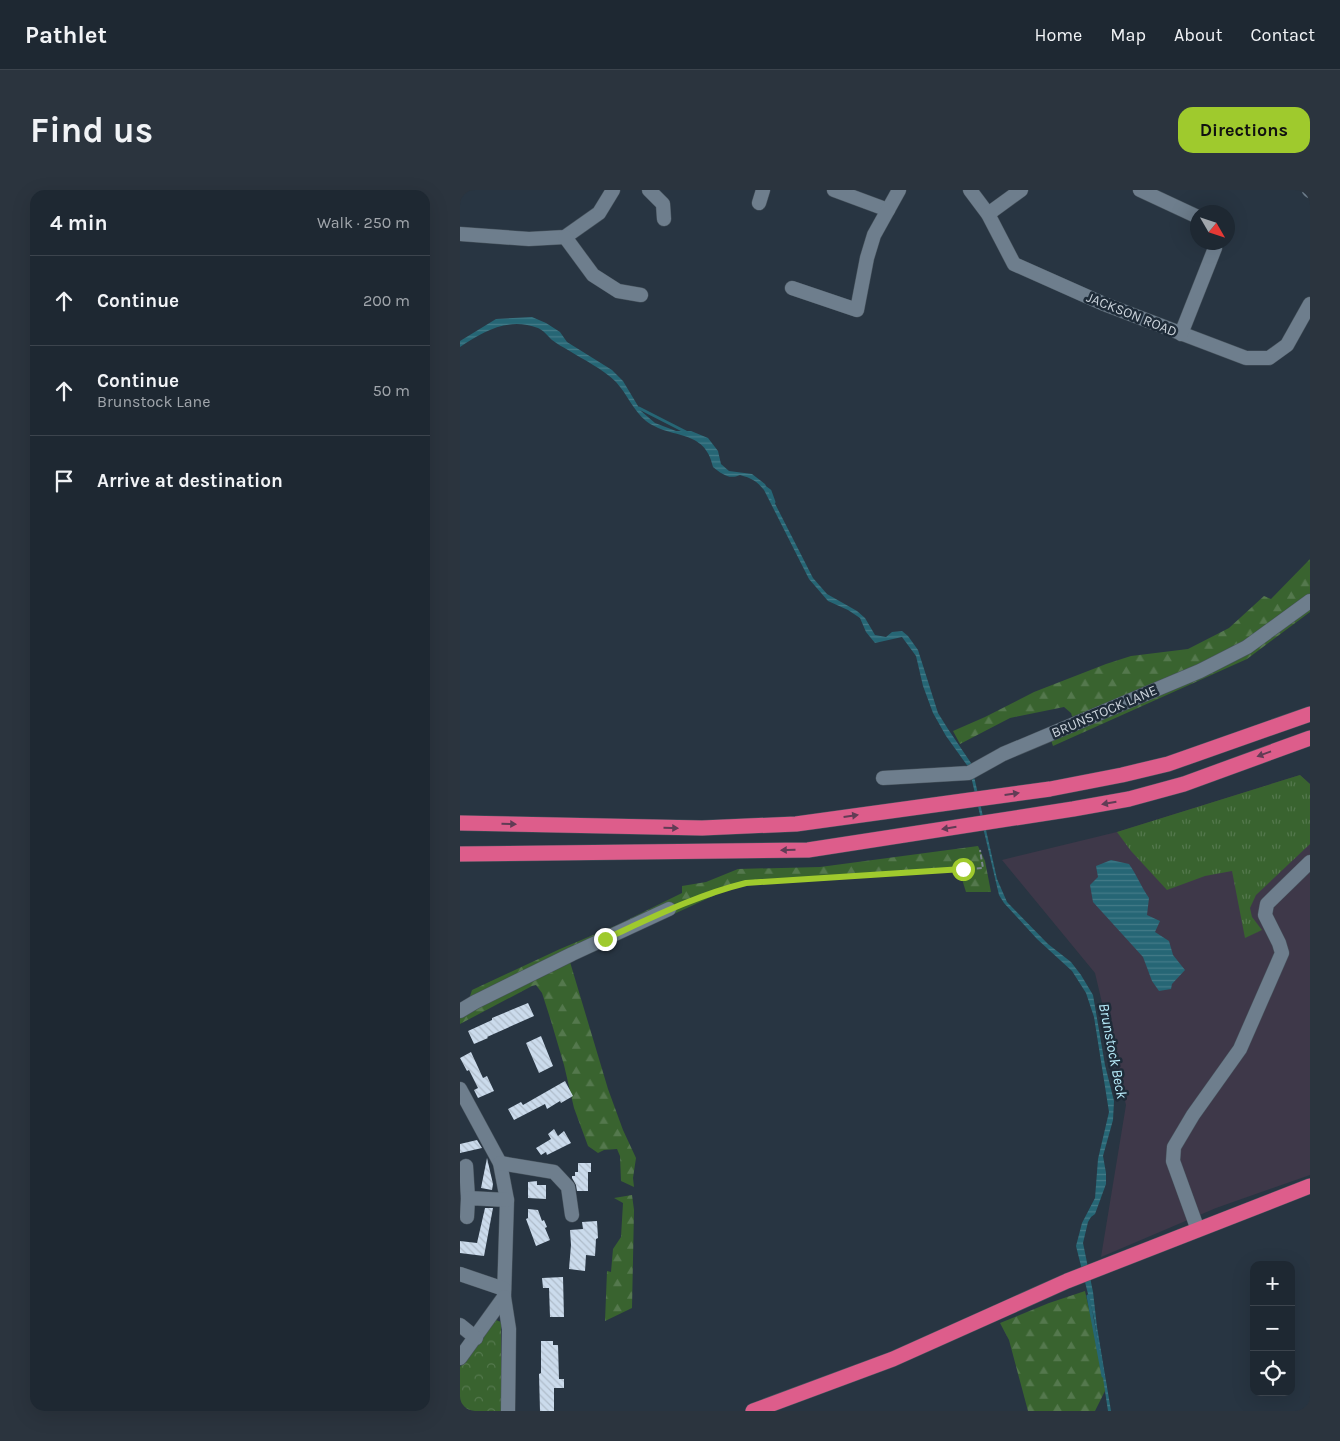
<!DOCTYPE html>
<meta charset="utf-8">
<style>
body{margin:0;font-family:Karla,sans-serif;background:#2b343e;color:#f1f3f6}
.controls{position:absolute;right:15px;bottom:15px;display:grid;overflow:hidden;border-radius:10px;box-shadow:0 5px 20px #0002}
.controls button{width:45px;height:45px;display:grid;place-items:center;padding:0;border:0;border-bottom:1px solid #3c444d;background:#1e2832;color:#f1f3f6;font:25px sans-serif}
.compass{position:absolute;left:730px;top:15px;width:45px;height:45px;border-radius:50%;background:#1e2832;box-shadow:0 5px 20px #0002;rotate:129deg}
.stop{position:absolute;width:15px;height:15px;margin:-11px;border:4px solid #9fca2d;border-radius:50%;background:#fff}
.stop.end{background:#9fca2d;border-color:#fff;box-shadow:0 1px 5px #0008}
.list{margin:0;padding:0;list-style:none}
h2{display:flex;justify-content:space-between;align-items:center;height:65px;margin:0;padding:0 20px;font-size:21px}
h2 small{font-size:16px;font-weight:400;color:#a1a6ac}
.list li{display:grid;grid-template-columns:32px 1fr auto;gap:15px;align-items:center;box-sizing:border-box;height:90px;padding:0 20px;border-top:1px solid #3c444d}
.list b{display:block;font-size:19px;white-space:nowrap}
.list p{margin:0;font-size:16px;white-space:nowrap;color:#a1a6ac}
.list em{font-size:16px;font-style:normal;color:#a1a6ac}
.icon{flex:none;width:28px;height:28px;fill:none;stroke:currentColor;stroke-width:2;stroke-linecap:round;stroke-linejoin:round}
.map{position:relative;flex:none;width:850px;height:1221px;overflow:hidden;border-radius:15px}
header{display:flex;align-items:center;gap:30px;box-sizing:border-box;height:70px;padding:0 25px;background:#1e2832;border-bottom:1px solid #3c444d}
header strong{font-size:24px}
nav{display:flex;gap:28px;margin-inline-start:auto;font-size:18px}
.intro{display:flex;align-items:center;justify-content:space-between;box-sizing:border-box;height:120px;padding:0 30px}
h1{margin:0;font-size:35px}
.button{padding:12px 22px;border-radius:15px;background:#9fca2d;color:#111;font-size:18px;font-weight:700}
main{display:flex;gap:30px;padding:0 30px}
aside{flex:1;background:#1e2832;border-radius:15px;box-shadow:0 5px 20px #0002}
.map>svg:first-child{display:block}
.commercial{fill:#3e3849}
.grass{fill:url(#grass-tufts)}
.forest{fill:url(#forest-firs)}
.park{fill:url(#park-crowns)}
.water{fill:url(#water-rules)}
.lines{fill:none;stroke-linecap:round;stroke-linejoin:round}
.stream{stroke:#266675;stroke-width:3}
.building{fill:url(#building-back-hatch)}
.minor-casing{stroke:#48545e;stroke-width:15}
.highway-casing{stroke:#48545e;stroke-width:16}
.path{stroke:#7b8690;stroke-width:2;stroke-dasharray:5 2.5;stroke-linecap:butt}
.minor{stroke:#6e7e8d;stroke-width:14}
.highway{stroke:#dd5d8b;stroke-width:15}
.oneway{fill:#613c55}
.route{stroke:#9fca2d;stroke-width:6}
.labels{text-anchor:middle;stroke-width:5;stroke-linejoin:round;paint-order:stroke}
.street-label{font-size:14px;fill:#cbd3db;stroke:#1e2b38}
.water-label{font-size:15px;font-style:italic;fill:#b6ebfa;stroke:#1e2b38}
</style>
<header>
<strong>Pathlet</strong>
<nav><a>Home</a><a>Map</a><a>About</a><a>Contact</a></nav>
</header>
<div class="intro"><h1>Find us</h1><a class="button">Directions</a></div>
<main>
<aside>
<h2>4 min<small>Walk · 250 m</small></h2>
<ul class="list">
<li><svg class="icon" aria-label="ahead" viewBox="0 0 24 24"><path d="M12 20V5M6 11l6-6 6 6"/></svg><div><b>Continue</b></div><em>200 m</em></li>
<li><svg class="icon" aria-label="ahead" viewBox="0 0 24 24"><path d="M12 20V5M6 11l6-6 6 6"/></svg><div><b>Continue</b><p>Brunstock Lane</p></div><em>50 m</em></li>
<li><svg class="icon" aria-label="arrive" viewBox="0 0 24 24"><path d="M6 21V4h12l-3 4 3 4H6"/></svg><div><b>Arrive at destination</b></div></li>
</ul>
</aside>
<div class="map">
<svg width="850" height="1221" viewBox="0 0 850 1221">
<defs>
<pattern id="grass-tufts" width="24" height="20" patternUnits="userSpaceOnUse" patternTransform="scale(1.25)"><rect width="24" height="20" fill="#39632f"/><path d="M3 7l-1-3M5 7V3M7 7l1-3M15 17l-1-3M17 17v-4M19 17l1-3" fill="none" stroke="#54784d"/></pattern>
<pattern id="forest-firs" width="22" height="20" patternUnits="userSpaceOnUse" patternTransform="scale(1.25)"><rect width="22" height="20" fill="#39632f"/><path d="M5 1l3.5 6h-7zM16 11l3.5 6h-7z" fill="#54784d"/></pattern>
<pattern id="park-crowns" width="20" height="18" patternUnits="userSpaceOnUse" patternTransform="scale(1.25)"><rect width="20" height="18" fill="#39632f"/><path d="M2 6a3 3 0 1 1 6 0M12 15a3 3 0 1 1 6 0" fill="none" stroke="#54784d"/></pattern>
<pattern id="water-rules" width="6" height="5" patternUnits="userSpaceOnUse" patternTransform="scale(1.25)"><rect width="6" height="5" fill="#266675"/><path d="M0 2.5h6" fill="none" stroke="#447b88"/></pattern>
<pattern id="building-back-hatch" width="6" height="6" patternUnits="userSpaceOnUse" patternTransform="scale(1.25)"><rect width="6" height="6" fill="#cbdbec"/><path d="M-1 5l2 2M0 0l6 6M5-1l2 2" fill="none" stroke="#afbcca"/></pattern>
</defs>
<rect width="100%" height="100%" fill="#283542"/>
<path class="commercial" d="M 840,585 L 850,594 L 850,985 L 756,1018 L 641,1067 L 666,915 L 635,783 L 542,670 L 657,642 Z"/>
<path class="grass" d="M 840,585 L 850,594 L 850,654 L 796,705 L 790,718 L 792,727 L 802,740 L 785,748 L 772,681 L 745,686 L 707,700 L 671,661 L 657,642 Z"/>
<g class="forest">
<path d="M 850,369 L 850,422 L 787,469 L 593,556 L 589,544 L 615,535 L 611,523 L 604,517 L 550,528 L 500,554 L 493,541 L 525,527 L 574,502 L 646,474 L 671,466 L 728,459 L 769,438 L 804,406 L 811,409 Z"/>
<path d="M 518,656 L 525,671 L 531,702 L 506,702 L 501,686 L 494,682 L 321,690 L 279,694 L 110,772 L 148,899 L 163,940 L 176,968 L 173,988 L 174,997 L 161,991 L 160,966 L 157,959 L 144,960 L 138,963 L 128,956 L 114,918 L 104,875 L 91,831 L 82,803 L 76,795 L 72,796 L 0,834 L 0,816 L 9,809 L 12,800 L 100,759 L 157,735 L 222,703 L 222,696 L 246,692 L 278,679 L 360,677 Z"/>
<path d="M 172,1005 L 174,1020 L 172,1118 L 145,1131 L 147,1081 L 151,1082 L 153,1059 L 161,1047 L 163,1013 L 154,1008 Z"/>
<path d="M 625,1101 L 647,1197 L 635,1221 L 568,1221 L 549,1150 L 540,1133 L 589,1113 Z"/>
</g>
<path class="park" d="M 36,1130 L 41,1132 L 41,1221 L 0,1221 L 0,1177 Z"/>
<g class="water">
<path d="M 72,127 L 86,133 L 100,142 L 107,152 L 152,180 L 163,191 L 181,221 L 195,233 L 216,241 L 231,241 L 248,248 L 258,261 L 261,274 L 269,281 L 292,284 L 305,294 L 353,388 L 367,404 L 397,421 L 405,428 L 415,445 L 426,447 L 432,442 L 442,441 L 448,446 L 458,460 L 478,523 L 488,539 L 511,573 L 537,689 L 547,712 L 588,754 L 611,772 L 621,785 L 633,805 L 645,875 L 654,911 L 653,930 L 643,966 L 646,983 L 646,994 L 635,1024 L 631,1027 L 628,1032 L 623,1053 L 633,1102 L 637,1137 L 651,1221 L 648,1221 L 634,1128 L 616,1056 L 622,1033 L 635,1008 L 638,969 L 649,922 L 634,827 L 626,803 L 612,781 L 577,749 L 544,713 L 539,705 L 509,578 L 486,546 L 473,523 L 463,496 L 456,466 L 442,447 L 415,453 L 406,442 L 400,428 L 388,420 L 368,411 L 349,389 L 304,300 C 297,291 291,288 280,285 C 269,290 262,284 253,277 C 245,238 211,250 186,231 C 173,220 167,204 156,192 C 143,179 124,170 108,160 C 103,157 97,154 92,150 C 88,146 83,140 78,138 C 48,127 24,141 0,157 L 0,151 L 36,129 Z"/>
<path d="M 651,670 L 669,674 C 677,685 681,697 689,708 L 687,725 L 700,731 L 695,742 L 709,751 L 713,765 L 725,780 L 712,794 L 711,799 L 699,801 L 692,791 L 683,767 L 633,712 L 630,695 L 638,687 L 636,676 Z"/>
</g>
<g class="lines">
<g class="stream">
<path d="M 179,218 L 226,242"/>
<path d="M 306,298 L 310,301 L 314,312"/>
<path d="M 628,1106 L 643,1186"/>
</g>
</g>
<g class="building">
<path d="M 68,813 L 74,826 L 27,847 L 28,848 L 14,854 L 8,841 L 32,830 L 32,828 Z"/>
<path d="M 81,846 L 93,876 L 79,883 L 66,853 Z"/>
<path d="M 11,862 L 23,888 L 27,886 L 34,901 L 18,908 L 14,900 L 18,898 L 9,880 L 7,881 L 0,868 Z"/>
<path d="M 105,891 L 113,906 L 101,913 L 100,911 L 87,919 L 85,914 L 54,930 L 48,919 L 61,912 L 63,915 Z"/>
<path d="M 94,939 L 98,946 L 104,941 L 111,953 L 87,965 L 86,962 L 81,965 L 76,958 L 91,949 L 88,944 Z"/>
<path d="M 17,950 L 22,958 L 0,963 L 0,954 Z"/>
<path d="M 27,968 L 33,994 L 32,1000 L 21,998 Z"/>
<path d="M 118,973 L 131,973 L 131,982 L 128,982 L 128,1001 L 117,1001 L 116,995 L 112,988 L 112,986 L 115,986 L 115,982 L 118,982 Z"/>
<path d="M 77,991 L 77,995 L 86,995 L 86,1009 L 68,1008 L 68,992 Z"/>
<path d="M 25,1018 L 33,1018 L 24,1066 L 0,1063 L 0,1051 L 17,1053 Z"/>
<path d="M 68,1019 L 78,1020 L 82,1031 L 84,1030 L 87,1037 L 85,1038 L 90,1050 L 76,1056 L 66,1029 L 68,1028 Z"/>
<path d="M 137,1031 L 138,1048 L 136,1049 L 135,1066 L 126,1065 L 125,1081 L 109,1079 L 111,1055 L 110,1040 L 123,1039 L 122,1032 Z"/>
<path d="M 103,1087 L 104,1127 L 90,1127 L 89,1098 L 83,1098 L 82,1088 Z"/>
<path d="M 81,1151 L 93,1151 L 93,1155 L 98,1155 L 99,1189 L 104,1189 L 104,1198 L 94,1198 L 94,1221 L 80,1221 L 79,1184 L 81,1183 Z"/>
</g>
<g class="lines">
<g class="minor-casing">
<g id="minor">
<path d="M 189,0 L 203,14 L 204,29"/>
<path d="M 374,0 L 428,20"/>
<path d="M 510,0 L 528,24 L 554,74 L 644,114 L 786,168 L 809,168 L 827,155 L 850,114"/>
<path d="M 680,0 L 738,27"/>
<path d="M 849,0 L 850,1"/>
<path d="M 299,13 L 303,0"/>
<path d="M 528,24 L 561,0"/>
<path d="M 0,44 L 69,49 L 105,47 L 139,23 L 153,0"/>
<path d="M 105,47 L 133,85 L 158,101 L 181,105"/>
<path d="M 332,98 L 397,120 L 407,68 L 414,45 L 439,0"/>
<path d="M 721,144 L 755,58 L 754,52"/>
<path d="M 423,588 L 509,583 L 543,564 L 740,481 L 787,457 L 850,411"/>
<path d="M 0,821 L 15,812 L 112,764 L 209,719"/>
<path d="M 0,899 L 40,973 L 47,1010 L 44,1107 L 0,1168"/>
<path d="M 40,973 L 94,982 L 108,997 L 112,1025"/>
<path d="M 6,976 L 8,1008"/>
<path d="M 7,1027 L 8,1008 L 47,1010"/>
<path d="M 738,1040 L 713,971 L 714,957 L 733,925 L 780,859 L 822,763 L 819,753 L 805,725 L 807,714 L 850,672"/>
<path d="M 0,1084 L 44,1099"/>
<path d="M 44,1107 L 49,1139 L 48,1221"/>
<path d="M 0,1135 L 16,1148"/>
</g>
</g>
<g class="highway-casing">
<g id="highway">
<path d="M 0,633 L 242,638 L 336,634 L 590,599 L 662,585 L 708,574 L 850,524"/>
<path d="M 0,664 L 348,660 L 613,619 L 669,609 L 724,594 L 850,548"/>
<path d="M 293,1221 L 433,1169 L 607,1091 L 850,996"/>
</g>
</g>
<path class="path" d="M 221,715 L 268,697 L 286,693 L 523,678 L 520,660"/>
<use href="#minor" class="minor"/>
<use href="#highway" class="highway"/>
</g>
<defs><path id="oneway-solid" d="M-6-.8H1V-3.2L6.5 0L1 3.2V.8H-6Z" transform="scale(1.25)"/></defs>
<g class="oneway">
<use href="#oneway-solid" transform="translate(804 564) rotate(160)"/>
<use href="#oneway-solid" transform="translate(552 604) rotate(-8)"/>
<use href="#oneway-solid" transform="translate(649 613) rotate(170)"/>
<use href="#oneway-solid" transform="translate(391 626) rotate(-8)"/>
<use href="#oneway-solid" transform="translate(49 634) rotate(1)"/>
<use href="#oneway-solid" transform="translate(211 638) rotate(1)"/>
<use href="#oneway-solid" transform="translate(489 638) rotate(171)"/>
<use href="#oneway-solid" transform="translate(328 660) rotate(179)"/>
</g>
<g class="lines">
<path class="route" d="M 145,749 C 191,728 237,705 286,693 L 503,679"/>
</g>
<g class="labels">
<g class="street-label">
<text transform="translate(672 124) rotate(22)" y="5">JACKSON ROAD</text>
<text transform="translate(644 521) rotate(-23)" y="5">BRUNSTOCK LANE</text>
</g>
<g class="water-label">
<text transform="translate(653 861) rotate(79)" y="5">Brunstock Beck</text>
</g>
</g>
</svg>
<div class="controls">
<button>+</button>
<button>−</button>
<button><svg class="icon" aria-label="locate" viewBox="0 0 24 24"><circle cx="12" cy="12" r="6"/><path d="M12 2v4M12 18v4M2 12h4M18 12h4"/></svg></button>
</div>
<svg class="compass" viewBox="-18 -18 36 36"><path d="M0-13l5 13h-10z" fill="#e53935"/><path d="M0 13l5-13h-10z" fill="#a1a6ac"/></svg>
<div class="stop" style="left:503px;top:679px"></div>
<div class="stop end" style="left:145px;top:749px"></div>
</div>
</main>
